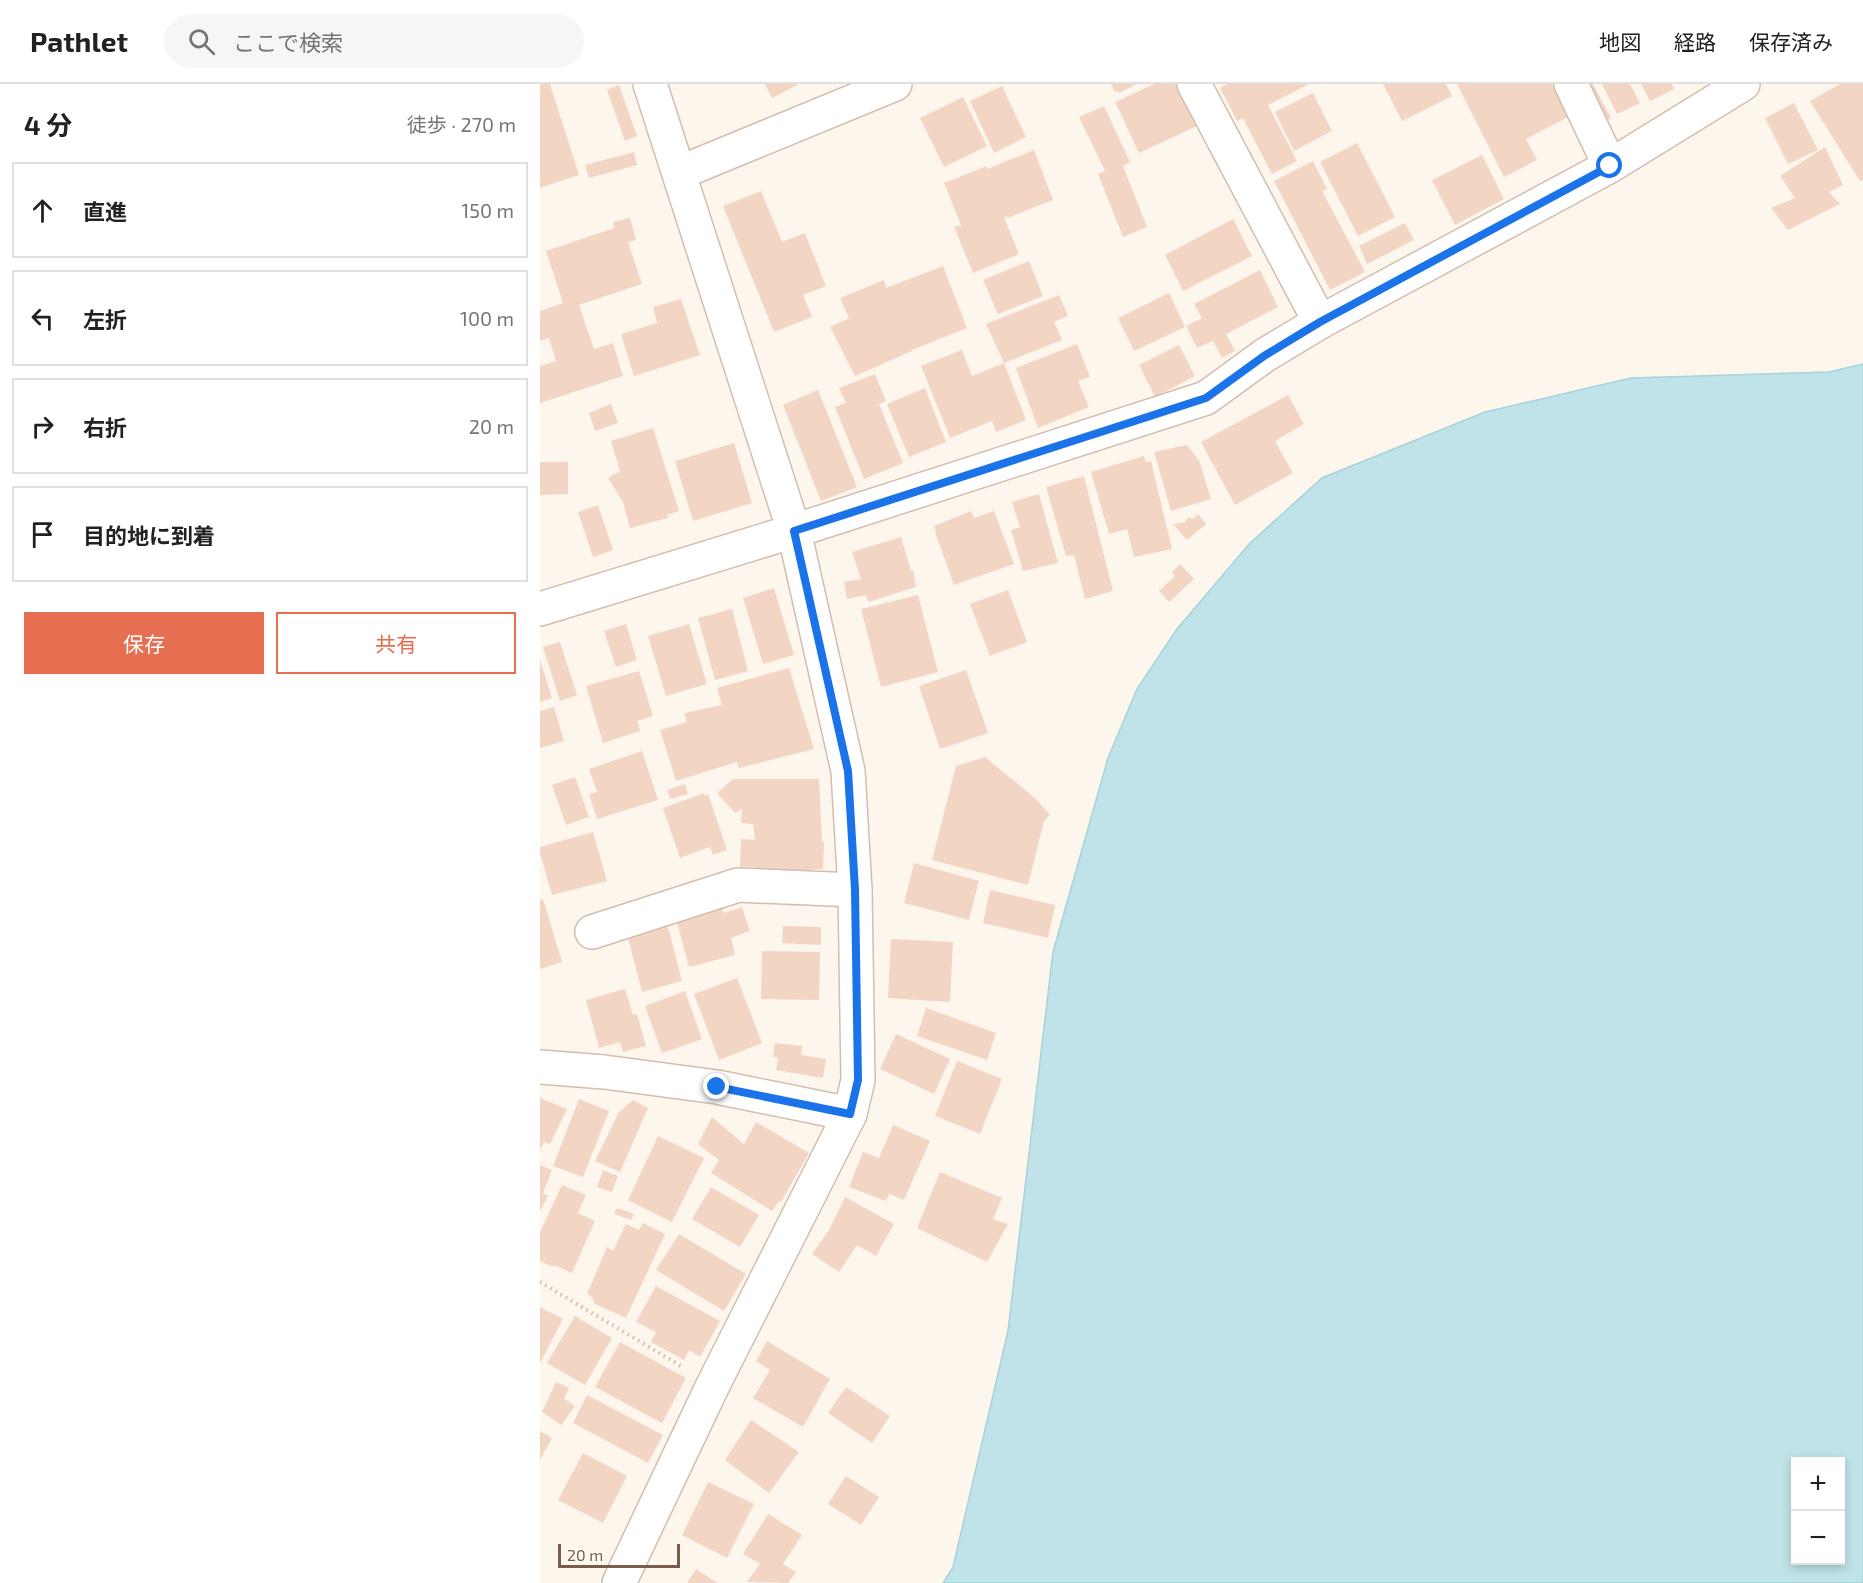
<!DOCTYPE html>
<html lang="ja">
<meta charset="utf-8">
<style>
body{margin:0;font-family:"Exo 2","Noto Sans JP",sans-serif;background:#f6f6f6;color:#202124}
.controls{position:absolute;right:18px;bottom:18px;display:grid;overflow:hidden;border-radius:0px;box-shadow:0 3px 9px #0003}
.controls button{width:54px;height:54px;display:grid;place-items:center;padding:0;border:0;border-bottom:2px solid #e0e0e0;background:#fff;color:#202124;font:30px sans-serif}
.scale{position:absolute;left:18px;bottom:15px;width:122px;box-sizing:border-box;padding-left:6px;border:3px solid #7a5c4d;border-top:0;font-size:16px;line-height:21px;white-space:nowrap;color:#7a5c4d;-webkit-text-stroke:4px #fffaf3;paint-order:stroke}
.stop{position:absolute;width:18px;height:18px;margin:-14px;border:4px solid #1a73e8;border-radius:50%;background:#fff}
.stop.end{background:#1a73e8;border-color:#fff;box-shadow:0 2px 6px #0008}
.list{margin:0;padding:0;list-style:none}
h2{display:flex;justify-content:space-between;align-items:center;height:78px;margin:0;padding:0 24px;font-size:26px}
h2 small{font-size:20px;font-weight:400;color:#757577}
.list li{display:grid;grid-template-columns:39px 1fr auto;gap:18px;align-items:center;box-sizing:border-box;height:96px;margin:0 12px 12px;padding:0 12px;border:2px solid #e0e0e0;border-radius:0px}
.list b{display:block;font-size:22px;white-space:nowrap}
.list em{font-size:20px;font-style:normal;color:#757577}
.actions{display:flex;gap:12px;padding:18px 24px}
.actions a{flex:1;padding:14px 0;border:2px solid #e76f51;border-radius:0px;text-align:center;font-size:21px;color:#e76f51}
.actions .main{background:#e76f51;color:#fff}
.icon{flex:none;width:33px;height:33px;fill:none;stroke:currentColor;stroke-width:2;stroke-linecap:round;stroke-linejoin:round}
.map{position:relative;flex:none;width:1323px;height:1499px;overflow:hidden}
header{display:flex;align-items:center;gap:36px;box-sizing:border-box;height:84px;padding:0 30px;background:#fff;border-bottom:2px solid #e0e0e0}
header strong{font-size:28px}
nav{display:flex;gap:33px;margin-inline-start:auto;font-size:21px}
.search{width:420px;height:54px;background:#f6f6f6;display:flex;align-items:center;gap:15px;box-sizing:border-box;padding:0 21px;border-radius:33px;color:#757577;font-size:22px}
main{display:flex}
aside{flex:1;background:#fff}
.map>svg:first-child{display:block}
.water{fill:#bfe3e8;stroke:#a5d3da;stroke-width:1.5;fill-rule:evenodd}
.building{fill:#f3d5c3}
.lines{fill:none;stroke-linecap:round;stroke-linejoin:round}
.minor-casing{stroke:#d1beb0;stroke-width:36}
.path{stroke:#d9b8a5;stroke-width:4;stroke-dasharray:1.5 4.5;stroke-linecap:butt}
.minor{stroke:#fff;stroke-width:33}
.route{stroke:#1a73e8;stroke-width:8}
</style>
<header>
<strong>Pathlet</strong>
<div class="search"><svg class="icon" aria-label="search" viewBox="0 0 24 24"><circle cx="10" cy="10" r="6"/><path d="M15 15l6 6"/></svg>ここで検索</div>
<nav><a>地図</a><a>経路</a><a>保存済み</a></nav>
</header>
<main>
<aside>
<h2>4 分<small>徒歩 · 270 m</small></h2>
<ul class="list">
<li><svg class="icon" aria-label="ahead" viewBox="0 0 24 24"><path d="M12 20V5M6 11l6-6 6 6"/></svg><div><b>直進</b></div><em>150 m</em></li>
<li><svg class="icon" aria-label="left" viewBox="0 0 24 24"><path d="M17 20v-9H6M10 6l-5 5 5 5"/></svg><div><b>左折</b></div><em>100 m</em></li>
<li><svg class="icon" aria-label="right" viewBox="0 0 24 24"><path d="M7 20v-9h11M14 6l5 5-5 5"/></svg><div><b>右折</b></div><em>20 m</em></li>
<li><svg class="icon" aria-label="arrive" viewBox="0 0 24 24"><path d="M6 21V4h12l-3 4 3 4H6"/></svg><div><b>目的地に到着</b></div></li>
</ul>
<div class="actions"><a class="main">保存</a><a>共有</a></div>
</aside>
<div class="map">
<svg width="1323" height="1499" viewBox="0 0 1323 1499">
<rect width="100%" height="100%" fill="#fdf6ec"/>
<path class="water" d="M 1323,280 L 1323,1499 L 403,1499 L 413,1483 L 468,1247 L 513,868 L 568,674 L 597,605 L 637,545 L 710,459 L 782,394 L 945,328 L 1091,294 L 1289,288 ZM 1256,1378 L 1300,1378 L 1300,1476 L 1256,1476 Z"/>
<g class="building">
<path d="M 0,0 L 10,0 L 39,91 L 0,104 Z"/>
<path d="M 225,0 L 259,0 L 232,14 Z"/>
<path d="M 571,0 L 597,0 L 579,9 L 578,7 L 575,8 Z"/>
<path d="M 614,0 L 637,0 L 657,42 L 599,69 L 575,18 Z"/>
<path d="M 687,0 L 769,0 L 728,21 L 757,77 L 732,90 L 703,34 L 697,37 L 680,4 Z"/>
<path d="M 843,0 L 906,0 L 912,12 L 862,37 Z"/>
<path d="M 917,0 L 1024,0 L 1038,28 L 986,55 L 997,76 L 964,93 Z"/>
<path d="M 1041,0 L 1053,0 L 1071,34 L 1061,39 Z"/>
<path d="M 1062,0 L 1090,0 L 1100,19 L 1077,30 Z"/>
<path d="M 1101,0 L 1132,0 L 1134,5 L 1110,17 Z"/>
<path d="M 1300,0 L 1323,0 L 1323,96 L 1320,97 L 1270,17 Z"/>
<path d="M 79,1 L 97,52 L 85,57 L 67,6 Z"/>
<path d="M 462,2 L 486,53 L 454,69 L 430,17 Z"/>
<path d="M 773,9 L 792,47 L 754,67 L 735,28 Z"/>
<path d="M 423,13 L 447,62 L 404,83 L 380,34 Z"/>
<path d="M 1254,19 L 1278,66 L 1248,80 L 1225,34 Z"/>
<path d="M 564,22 L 590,78 L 583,82 L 607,143 L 583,153 L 558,90 L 565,87 L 539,33 Z"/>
<path d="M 817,59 L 855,133 L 818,152 L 780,78 Z"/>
<path d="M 1285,63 L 1303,101 L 1289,108 L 1300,120 L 1248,146 L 1231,124 L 1255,114 L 1240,92 Z"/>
<path d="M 494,66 L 513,116 L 467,134 L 466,132 L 464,133 L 479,170 L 433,189 L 414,143 L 421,141 L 404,99 L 447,82 L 447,85 Z"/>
<path d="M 94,68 L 97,81 L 49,94 L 45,81 Z"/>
<path d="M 942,71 L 964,115 L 915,141 L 892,96 Z"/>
<path d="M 773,77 L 787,105 L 782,107 L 825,188 L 790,206 L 734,97 Z"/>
<path d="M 221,107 L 242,158 L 265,149 L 286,202 L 263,211 L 272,233 L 234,248 L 183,122 Z"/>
<path d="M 90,134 L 96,156 L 88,158 L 102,200 L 39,221 L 54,265 L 73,259 L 83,292 L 0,319 L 0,282 L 16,277 L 9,254 L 0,257 L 0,227 L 23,219 L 6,167 L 74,144 L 73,138 Z"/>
<path d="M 693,135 L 712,172 L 643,207 L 625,171 Z"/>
<path d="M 865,139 L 874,156 L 827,180 L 819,162 Z"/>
<path d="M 489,177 L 503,212 L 458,230 L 443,196 Z"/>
<path d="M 403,182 L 427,244 L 372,266 L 372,267 L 315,292 L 290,243 L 309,234 L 300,214 L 344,196 L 346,204 Z"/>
<path d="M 720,186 L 738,223 L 686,250 L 695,267 L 682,274 L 673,257 L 657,264 L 646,242 L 662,234 L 654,220 Z"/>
<path d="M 629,209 L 645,243 L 594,267 L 578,234 Z"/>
<path d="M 519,211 L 528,232 L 514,238 L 522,256 L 464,279 L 446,240 Z"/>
<path d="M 141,215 L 160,271 L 94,292 L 81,250 L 117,239 L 113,223 Z"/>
<path d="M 537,260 L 550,293 L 538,297 L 549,323 L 498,344 L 476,284 Z"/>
<path d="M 639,261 L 655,292 L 615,313 L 599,281 Z"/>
<path d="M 422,266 L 432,292 L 464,279 L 486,336 L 456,348 L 452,337 L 410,354 L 381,282 Z"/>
<path d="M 335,290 L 346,317 L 339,320 L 363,379 L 324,395 L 295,323 L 306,319 L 299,304 Z"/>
<path d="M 385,304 L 406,358 L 369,373 L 347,320 Z"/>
<path d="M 278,306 L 317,403 L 281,417 L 243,321 Z"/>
<path d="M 748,311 L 764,340 L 735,357 L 753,389 L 695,421 L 661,358 Z"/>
<path d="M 71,320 L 78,339 L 55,347 L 49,329 Z"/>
<path d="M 113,344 L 139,427 L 127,431 L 128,434 L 90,444 L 83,418 L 68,394 L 80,387 L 71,357 Z"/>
<path d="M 194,359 L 212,419 L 153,437 L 135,377 Z"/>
<path d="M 647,361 L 659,376 L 671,415 L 631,427 L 614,368 Z"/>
<path d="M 604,372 L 606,378 L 611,377 L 632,465 L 594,473 L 587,445 L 569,450 L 551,388 Z"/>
<path d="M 0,378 L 28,378 L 28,410 L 0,411 Z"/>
<path d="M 544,392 L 573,507 L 545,515 L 534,471 L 526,472 L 506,403 Z"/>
<path d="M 499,410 L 518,479 L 483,487 L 471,446 L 480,443 L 472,418 Z"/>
<path d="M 58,421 L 73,466 L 53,473 L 38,428 Z"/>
<path d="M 431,427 L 434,434 L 454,427 L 474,480 L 414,501 L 395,448 L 396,447 L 394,442 Z"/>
<path d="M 658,430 L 666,440 L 647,456 L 633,440 L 645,438 L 649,433 L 653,435 Z"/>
<path d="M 361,453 L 371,487 L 373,486 L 376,503 L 328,518 L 326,511 L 307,515 L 304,498 L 321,495 L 312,468 Z"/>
<path d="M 640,480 L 654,495 L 629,518 L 619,507 L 635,492 L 632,488 Z"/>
<path d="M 234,504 L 254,571 L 223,580 L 203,514 Z"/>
<path d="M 468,506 L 487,558 L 450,572 L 430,520 Z"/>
<path d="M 378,511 L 398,588 L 341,603 L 321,525 Z"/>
<path d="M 192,525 L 208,587 L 175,596 L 158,534 Z"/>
<path d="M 86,540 L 97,576 L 76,583 L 64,547 Z"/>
<path d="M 149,540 L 167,600 L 126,612 L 108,552 Z"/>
<path d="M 20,558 L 37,611 L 20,617 L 3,563 Z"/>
<path d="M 0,576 L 12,614 L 0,618 Z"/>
<path d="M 249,584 L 274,665 L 199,684 L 197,678 L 136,697 L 120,646 L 147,638 L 144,629 L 182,621 L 177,604 Z"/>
<path d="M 426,586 L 448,649 L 400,665 L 379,602 Z"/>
<path d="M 99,587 L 113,632 L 97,637 L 100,647 L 63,659 L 46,602 Z"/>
<path d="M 14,623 L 24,657 L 0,664 L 0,627 Z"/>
<path d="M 102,667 L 118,716 L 57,735 L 49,710 L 57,708 L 49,685 Z"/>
<path d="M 445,673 L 496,715 L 510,731 L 504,737 L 488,801 L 392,776 L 416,682 Z"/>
<path d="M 35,693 L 49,733 L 26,741 L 12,701 Z"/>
<path d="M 193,695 L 279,695 L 282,758 L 284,758 L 283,785 L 216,789 L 216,783 L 200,783 L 201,755 L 215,756 L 213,740 L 201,739 L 202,725 L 195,729 L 177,709 Z"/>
<path d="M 145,700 L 148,710 L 130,715 L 127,706 Z"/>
<path d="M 164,709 L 165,712 L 168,710 L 187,766 L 173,771 L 170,763 L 140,774 L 123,724 Z"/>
<path d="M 53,748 L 67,797 L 12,811 L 0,769 L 0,763 Z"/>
<path d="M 374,779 L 439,797 L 429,836 L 364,819 Z"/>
<path d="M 450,806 L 515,821 L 508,854 L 443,839 Z"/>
<path d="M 3,815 L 22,878 L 0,885 L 0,816 Z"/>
<path d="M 181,822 L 184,829 L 202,823 L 210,847 L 191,854 L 195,871 L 149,883 L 136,835 Z"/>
<path d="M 243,842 L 281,843 L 281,861 L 242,859 Z"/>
<path d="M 128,843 L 142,897 L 102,908 L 88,854 Z"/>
<path d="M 351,855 L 413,858 L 410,918 L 348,914 Z"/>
<path d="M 222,867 L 280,868 L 279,916 L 221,915 Z"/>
<path d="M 197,894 L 222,959 L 179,976 L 154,910 Z"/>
<path d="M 85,905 L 93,931 L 97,930 L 106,962 L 83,968 L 80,958 L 59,964 L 46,916 Z"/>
<path d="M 145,907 L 162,955 L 122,969 L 105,922 Z"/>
<path d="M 386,924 L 456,949 L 447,976 L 377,952 Z"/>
<path d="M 356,950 L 410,975 L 394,1010 L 340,985 Z"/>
<path d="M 235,959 L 262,962 L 261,971 L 286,975 L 283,994 L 236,986 L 238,974 L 233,973 Z"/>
<path d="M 417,977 L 462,995 L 440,1050 L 395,1032 Z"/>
<path d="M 0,1014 L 27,1025 L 10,1060 L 4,1058 L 0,1066 Z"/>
<path d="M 39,1015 L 69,1027 L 43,1093 L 13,1082 Z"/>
<path d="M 93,1016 L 108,1024 L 80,1088 L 55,1077 L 79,1028 Z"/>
<path d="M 172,1033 L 204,1060 L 216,1038 L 269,1069 L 241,1118 L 239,1117 L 232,1127 L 171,1089 L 179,1076 L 158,1060 Z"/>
<path d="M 353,1041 L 390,1057 L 364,1116 L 349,1110 L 346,1117 L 309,1103 L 323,1068 L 339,1074 Z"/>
<path d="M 118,1052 L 164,1074 L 132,1138 L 88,1116 Z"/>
<path d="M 0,1081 L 12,1086 L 3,1109 L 8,1112 L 0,1127 Z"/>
<path d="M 63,1086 L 78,1092 L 72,1108 L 57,1103 Z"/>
<path d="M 400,1088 L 462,1114 L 453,1135 L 468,1140 L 447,1178 L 377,1144 Z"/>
<path d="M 22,1101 L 46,1111 L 38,1129 L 55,1137 L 32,1189 L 14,1181 L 13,1183 L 0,1177 L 0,1148 Z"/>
<path d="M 171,1103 L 219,1131 L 200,1163 L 152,1135 Z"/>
<path d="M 305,1113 L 354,1140 L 336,1172 L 317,1161 L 299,1188 L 272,1170 L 289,1146 Z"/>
<path d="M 77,1124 L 94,1130 L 91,1136 L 74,1130 Z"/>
<path d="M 103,1139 L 125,1150 L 86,1234 L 55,1220 L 52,1213 L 47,1210 L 67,1163 L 73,1167 L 86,1140 L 99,1146 Z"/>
<path d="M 139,1150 L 206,1190 L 184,1227 L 116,1186 Z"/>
<path d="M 116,1202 L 180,1237 L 160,1273 L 149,1266 L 144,1276 L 111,1258 L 116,1248 L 96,1238 Z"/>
<path d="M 0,1223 L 23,1235 L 0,1279 Z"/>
<path d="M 35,1232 L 72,1254 L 45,1301 L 7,1279 Z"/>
<path d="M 227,1257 L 290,1295 L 263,1343 L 213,1314 L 230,1286 L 216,1277 Z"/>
<path d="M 80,1258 L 146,1294 L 122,1339 L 55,1303 Z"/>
<path d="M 16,1298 L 29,1304 L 24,1315 L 35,1322 L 21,1341 L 2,1328 Z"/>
<path d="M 306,1303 L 350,1332 L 332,1359 L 288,1329 Z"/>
<path d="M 47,1311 L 123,1351 L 108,1379 L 33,1339 Z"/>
<path d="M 211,1336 L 259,1368 L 229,1409 L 185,1376 Z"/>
<path d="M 0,1347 L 12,1354 L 0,1376 Z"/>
<path d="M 43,1369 L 87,1392 L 63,1439 L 18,1416 Z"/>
<path d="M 306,1392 L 339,1413 L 321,1441 L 288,1420 Z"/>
<path d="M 168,1398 L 214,1420 L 187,1474 L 142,1451 Z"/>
<path d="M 228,1430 L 262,1451 L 243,1480 L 256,1488 L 248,1499 L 207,1498 L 220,1480 L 203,1470 Z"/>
<path d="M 156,1485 L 178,1499 L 147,1499 Z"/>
</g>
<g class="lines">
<g class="minor-casing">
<g id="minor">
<path d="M 654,0 L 780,238"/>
<path d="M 1031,0 L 1070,82"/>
<path d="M 139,89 L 355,0"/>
<path d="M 0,525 L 254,447 L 666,314 L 725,271 L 780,238 L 1070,82 L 1203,0"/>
<path d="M 52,848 L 198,801 L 315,806"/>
<path d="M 0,983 L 64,988 L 177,1003 L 310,1030"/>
<path d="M 79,1499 L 173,1301 L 310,1030 L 318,996 L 315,806 L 308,687 L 254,447 L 110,0"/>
</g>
</g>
<path class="path" d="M 0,1198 L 141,1282"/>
<use href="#minor" class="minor"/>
</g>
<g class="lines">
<path class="route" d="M 177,1003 L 310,1030 L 318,996 L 315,806 L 308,687 L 254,447 L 666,314 L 724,272 L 780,238 L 1070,82"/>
</g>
</svg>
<div class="controls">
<button>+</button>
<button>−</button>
</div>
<div class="scale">20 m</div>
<div class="stop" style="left:1070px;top:82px"></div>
<div class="stop end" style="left:177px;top:1003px"></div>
</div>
</main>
